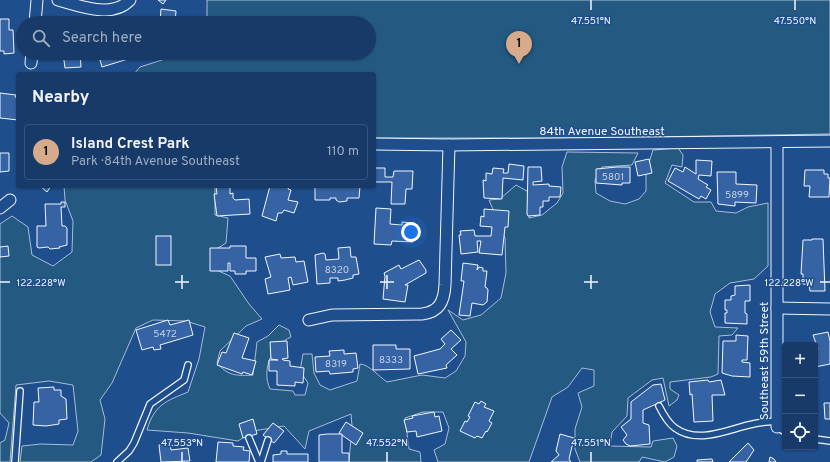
<!DOCTYPE html>
<meta charset="utf-8">
<style>
body{margin:0;font-family:Overpass,sans-serif;background:#20416f;color:#f1f3f6}
.controls{position:absolute;right:12px;bottom:12px;display:grid;overflow:hidden;border-radius:4px;box-shadow:0 1px 3px #0004}
.controls button{width:36px;height:36px;display:grid;place-items:center;padding:0;border:0;border-bottom:1px solid #36547d;background:#173a69;color:#f1f3f6;font:20px sans-serif}
.you{position:absolute;left:411px;top:232px;width:14px;height:14px;margin:-10px;border:3px solid #fff;border-radius:50%;background:#1a73e8;box-shadow:0 0 0 6px #1a73e833}
.badge{display:grid;place-items:center;width:26px;height:26px;border-radius:50%;background:#d6ab8b;color:#111;font-size:13px;font-weight:700}
.pin{position:absolute;translate:-50% -33px;filter:drop-shadow(0 1px 2px #0008)}
.pin::after{content:'';position:absolute;top:21px;width:14px;height:12px;background:inherit;clip-path:polygon(0 0,100% 0,50% 100%)}
.list{margin:0;padding:0;list-style:none}
h2{display:flex;justify-content:space-between;align-items:center;height:52px;margin:0;padding:0 16px;font-size:17px}
h2 small{font-size:13px;font-weight:400;color:#9eadc0}
.list li{display:grid;grid-template-columns:26px 1fr auto;gap:12px;align-items:center;box-sizing:border-box;height:56px;margin:0 8px 8px;padding:0 8px;border:1px solid #36547d;border-radius:4px}
.list b{display:block;font-size:15px;white-space:nowrap}
.list p{margin:0;font-size:13px;white-space:nowrap;color:#9eadc0}
.list em{font-size:13px;font-style:normal;color:#9eadc0}
.icon{flex:none;width:22px;height:22px;fill:none;stroke:currentColor;stroke-width:2;stroke-linecap:round;stroke-linejoin:round}
.map{position:relative;flex:none;width:830px;height:462px;overflow:hidden}
.search{position:absolute;background:#173a69;box-shadow:0 1px 3px #0004;left:16px;top:16px;width:360px;height:44px;display:flex;align-items:center;gap:10px;box-sizing:border-box;padding:0 14px;border-radius:22px;color:#9eadc0;font-size:15px}
.panel{position:absolute;background:#173a69;box-shadow:0 1px 3px #0004;left:16px;top:72px;width:360px;height:116px;border-radius:4px}
.map>svg:first-child{display:block}
.green{fill:#245a82;stroke:#a8bbd7}
.building{fill:#3563a3;stroke:#f2f6ff}
.lines{fill:none;stroke-linecap:round;stroke-linejoin:round}
.service-casing{stroke:#f2f6ff;stroke-width:8}
.minor-casing{stroke:#f2f6ff;stroke-width:13}
.service{stroke:#1f4e8c;stroke-width:5.5}
.minor{stroke:#1f4e8c;stroke-width:11}
.ticks{fill:none;stroke:#f2f6ff;stroke-width:1.5}
.labels{text-anchor:middle;stroke-width:3;stroke-linejoin:round;paint-order:stroke}
.number-label{font-size:10px;fill:#c3d1e8}
.street-label{font-size:12px;fill:#f2f6ff;stroke:#1f4e8c}
.ticks-label{font-size:10px;text-anchor:middle;fill:#f2f6ff;stroke:#1f4e8c;stroke-width:3;stroke-linejoin:round;paint-order:stroke}
</style>
<div class="map">
<svg width="830" height="462" viewBox="0 0 830 462">
<rect width="100%" height="100%" fill="#1f4e8c"/>
<g class="green">
<path d="M 207,0 L 830,0 L 830,134 L 589,138 L 374,138 L 374,74 L 134,74 L 140,67 L 184,53 L 369,53 L 369,23 L 207,23 Z"/>
<path d="M 678,148 L 683,155 L 682,167 L 672,165 L 665,183 L 694,202 L 711,202 L 716,211 L 736,213 L 748,207 L 768,203 L 768,266 L 754,279 L 730,283 L 715,294 L 710,312 L 715,327 L 738,328 L 732,335 L 719,336 L 718,374 L 711,377 L 670,382 L 670,389 L 679,395 L 677,400 L 669,406 L 663,378 L 652,380 L 628,398 L 627,416 L 612,432 L 610,446 L 651,447 L 653,441 L 673,438 L 677,446 L 674,457 L 665,462 L 642,457 L 639,462 L 580,462 L 575,449 L 575,429 L 582,407 L 578,393 L 594,386 L 594,370 L 582,368 L 568,387 L 552,397 L 529,462 L 438,462 L 434,450 L 445,444 L 449,428 L 443,412 L 423,412 L 405,418 L 409,449 L 420,452 L 421,462 L 349,462 L 352,426 L 351,414 L 309,431 L 305,449 L 284,426 L 253,431 L 238,441 L 188,433 L 147,430 C 154,405 166,401 188,392 L 199,359 L 205,327 L 186,321 L 153,320 L 136,328 L 112,383 L 100,400 L 105,419 L 101,455 L 91,462 L 20,462 L 22,446 L 41,444 L 73,445 L 78,431 L 73,385 L 49,381 L 16,385 L 10,462 L 0,462 L 0,443 L 5,440 L 9,423 L 0,413 L 0,224 L 12,216 L 28,227 L 32,255 L 53,266 L 72,252 L 73,221 L 65,200 L 64,186 L 215,186 L 215,215 L 228,218 L 226,243 L 215,250 L 214,269 L 230,276 L 249,304 L 262,319 L 246,326 L 220,351 L 217,363 C 228,376 237,376 253,375 L 257,342 L 268,336 L 279,325 L 289,330 L 291,337 C 272,345 261,369 270,389 L 293,391 L 295,395 L 305,395 L 308,383 L 300,371 L 303,354 L 312,354 L 314,373 L 320,385 L 330,390 L 357,381 L 360,364 C 370,365 378,376 387,382 L 422,375 L 445,378 L 456,371 L 465,356 L 466,342 L 448,310 L 463,320 L 481,315 L 501,298 L 506,273 L 505,238 L 489,200 L 500,199 L 516,185 L 527,191 L 530,202 L 529,218 L 542,215 L 557,203 L 563,193 L 562,167 L 567,152 L 638,153 L 632,165 L 602,167 L 595,180 L 596,193 L 610,201 L 625,204 L 639,199 L 646,191 L 646,172 L 653,150 Z"/>
</g>
<g class="building">
<path d="M 158,0 L 166,0 L 163,4 Z"/>
<path d="M 161,9 L 176,11 L 175,23 L 179,20 L 181,23 L 164,23 L 160,22 Z"/>
<path d="M 0,19 L 9,19 L 9,30 L 13,30 L 14,53 L 4,54 L 4,51 L 0,51 Z"/>
<path d="M 63,53 L 80,53 L 81,67 L 65,68 Z"/>
<path d="M 103,53 L 136,53 L 136,54 L 128,56 L 128,59 L 102,67 L 100,60 L 103,59 L 102,57 L 99,58 L 98,55 Z"/>
<path d="M 0,93 L 16,95 L 15,97 L 18,98 L 18,120 L 0,118 Z"/>
<path d="M 0,153 L 9,153 L 9,171 L 0,172 Z"/>
<path d="M 649,159 L 652,173 L 638,176 L 635,162 Z"/>
<path d="M 696,160 L 712,161 L 711,176 L 699,175 L 698,179 L 708,185 L 706,187 L 711,190 L 706,199 L 701,196 L 699,199 L 668,181 L 675,168 L 683,172 L 685,167 L 696,174 Z"/>
<path d="M 509,164 L 524,166 L 523,180 L 503,178 L 502,199 L 484,198 L 483,180 L 486,181 L 486,173 L 492,174 L 493,168 L 504,169 L 503,173 L 508,173 Z"/>
<path d="M 528,167 L 541,167 L 542,181 L 533,182 L 533,185 L 549,184 L 549,186 L 561,187 L 560,197 L 549,197 L 549,201 L 543,201 L 543,207 L 540,207 L 540,215 L 528,216 L 527,214 Z"/>
<path d="M 617,167 L 630,167 L 630,183 L 622,183 L 622,185 L 596,183 L 596,169 Z"/>
<path d="M 374,168 L 385,168 L 385,177 L 393,177 L 394,171 L 413,171 L 412,189 L 406,189 L 405,204 L 391,204 L 392,182 L 374,182 Z"/>
<path d="M 805,170 L 824,170 L 824,174 L 828,174 L 828,178 L 830,178 L 829,197 L 809,197 L 810,186 L 804,186 Z"/>
<path d="M 717,172 L 736,172 L 736,184 L 757,185 L 756,203 L 735,202 L 735,206 L 718,204 Z"/>
<path d="M 40,186 L 51,186 L 47,192 Z"/>
<path d="M 216,186 L 230,186 L 230,194 L 233,193 L 233,198 L 235,200 L 249,199 L 250,214 L 217,216 L 214,194 L 217,194 Z"/>
<path d="M 270,186 L 289,186 L 288,189 L 291,190 L 288,200 L 298,202 L 294,213 L 284,210 L 282,213 L 278,213 L 276,221 L 262,216 Z"/>
<path d="M 315,186 L 360,186 L 359,198 L 347,198 L 347,201 L 339,202 L 336,200 L 336,198 L 330,198 L 330,200 L 315,200 Z"/>
<path d="M 61,202 L 65,202 L 65,207 L 61,207 L 62,226 L 65,226 L 67,228 L 67,245 L 59,247 L 60,248 L 50,249 L 48,247 L 39,248 L 37,247 L 37,226 L 46,226 L 45,204 L 61,204 Z"/>
<path d="M 376,208 L 391,209 L 390,224 L 402,225 L 402,222 L 414,223 L 413,242 L 392,241 L 391,245 L 374,244 Z"/>
<path d="M 484,209 L 509,211 L 508,227 L 505,227 L 502,255 L 479,253 L 481,241 L 477,241 L 478,252 L 461,254 L 459,235 L 461,235 L 460,231 L 474,230 L 475,236 L 491,236 L 492,227 L 480,226 L 481,216 L 484,217 Z"/>
<rect x="156" y="236" width="15" height="29"/>
<path d="M 812,239 L 823,239 L 825,291 L 810,291 L 809,285 L 803,284 L 803,274 L 801,274 L 803,240 L 812,240 Z"/>
<path d="M 8,246 L 9,256 L 0,257 L 0,247 Z"/>
<path d="M 230,246 L 246,246 L 246,258 L 256,258 L 256,271 L 246,271 L 246,274 L 235,274 L 235,271 L 230,271 L 230,263 L 228,263 L 228,271 L 210,271 L 210,248 L 230,248 Z"/>
<path d="M 350,247 L 351,257 L 356,257 L 359,274 L 353,275 L 353,278 L 345,280 L 338,281 L 338,278 L 330,278 L 330,283 L 317,284 L 315,255 L 323,253 L 325,254 L 326,260 L 339,259 L 338,248 Z"/>
<path d="M 280,254 L 281,258 L 295,257 L 296,262 L 304,261 L 308,282 L 293,285 L 291,277 L 288,278 L 290,290 L 268,294 L 265,279 L 271,277 L 265,257 Z"/>
<path d="M 419,260 L 426,270 L 426,273 L 405,285 L 408,285 L 405,302 L 383,299 L 385,276 L 384,273 L 399,265 L 401,269 Z"/>
<path d="M 463,263 L 478,265 L 477,270 L 479,267 L 483,268 L 483,271 L 487,271 L 485,287 L 487,288 L 488,290 L 487,302 L 483,305 L 472,303 L 470,316 L 459,315 L 464,281 L 461,281 Z"/>
<path d="M 750,285 L 750,301 L 745,301 L 745,313 L 747,314 L 747,324 L 725,323 L 725,313 L 727,313 L 727,310 L 725,310 L 725,300 L 731,300 L 731,296 L 735,295 L 735,286 Z"/>
<path d="M 168,320 L 170,325 L 189,320 L 193,335 L 160,345 L 161,349 L 154,350 L 153,347 L 142,350 L 136,330 Z"/>
<path d="M 451,330 L 461,340 L 451,349 L 457,355 L 446,365 L 447,368 L 418,374 L 414,356 L 440,349 L 445,344 L 441,339 Z"/>
<path d="M 828,332 L 830,341 L 830,364 L 815,367 L 815,349 L 818,349 L 813,335 Z"/>
<path d="M 234,333 L 249,338 L 242,358 L 256,361 L 252,375 L 243,372 L 242,374 L 217,365 L 222,352 L 226,353 Z"/>
<path d="M 736,335 L 748,336 L 747,360 L 742,360 L 742,362 L 750,363 L 750,377 L 732,376 L 722,373 L 723,341 L 736,341 Z"/>
<path d="M 287,341 L 288,358 L 282,359 L 283,360 L 290,361 L 290,366 L 304,368 L 303,383 L 295,382 L 295,386 L 277,385 L 277,371 L 269,371 L 269,360 L 278,360 L 271,359 L 270,342 Z"/>
<path d="M 373,345 L 396,345 L 396,349 L 410,349 L 410,369 L 373,370 Z"/>
<path d="M 344,350 L 344,354 L 356,353 L 358,368 L 353,369 L 353,372 L 330,374 L 329,371 L 316,372 L 315,357 L 330,356 L 329,351 Z"/>
<path d="M 708,380 L 709,382 L 721,380 L 725,395 L 712,395 L 713,421 L 694,422 L 692,394 L 690,395 L 689,382 Z"/>
<path d="M 661,384 L 665,400 L 643,410 L 643,423 L 649,425 L 650,444 L 630,446 L 626,444 L 623,440 L 627,435 L 621,427 L 631,419 L 631,402 L 653,385 Z"/>
<path d="M 54,387 L 54,390 L 61,390 L 61,396 L 66,399 L 67,419 L 59,420 L 59,424 L 46,426 L 33,425 L 34,402 L 39,402 L 38,388 Z"/>
<path d="M 481,401 L 486,404 L 484,407 L 494,411 L 489,421 L 492,423 L 487,432 L 486,431 L 482,438 L 477,436 L 475,438 L 460,431 L 465,421 L 467,422 L 470,417 L 468,416 L 475,402 L 479,404 Z"/>
<path d="M 824,403 L 830,403 L 830,419 L 825,419 Z"/>
<path d="M 434,412 L 435,417 L 439,416 L 442,431 L 417,437 L 416,431 L 407,432 L 404,420 L 413,418 L 412,416 Z"/>
<path d="M 253,419 L 257,434 L 243,438 L 239,424 Z"/>
<path d="M 346,422 L 363,433 L 356,445 L 339,433 Z"/>
<path d="M 273,423 L 284,431 L 274,443 L 263,435 Z"/>
<path d="M 327,434 L 342,434 L 342,453 L 349,453 L 349,462 L 319,462 L 319,435 Z"/>
<path d="M 560,434 L 574,438 L 569,459 L 571,462 L 551,462 L 559,455 L 556,451 Z"/>
<path d="M 218,442 L 233,443 L 233,446 L 244,447 L 243,450 L 250,451 L 249,462 L 216,462 Z"/>
<path d="M 170,443 L 171,450 L 188,448 L 190,461 L 161,462 L 159,445 Z"/>
<path d="M 748,443 L 754,450 L 746,462 L 729,462 Z"/>
<path d="M 281,451 L 287,451 L 287,454 L 308,454 L 308,462 L 273,462 L 273,455 L 281,454 Z"/>
<path d="M 770,457 L 774,459 L 776,462 L 769,462 Z"/>
<path d="M 712,459 L 713,462 L 697,462 L 697,460 Z"/>
</g>
<g class="lines">
<g class="service-casing">
<g id="service">
<path d="M 659,406 C 663,414 668,423 675,428 C 699,445 728,429 753,424 C 761,422 769,422 777,421"/>
<path d="M 777,427 L 785,432"/>
<path d="M 249,438 L 259,462"/>
<path d="M 815,439 L 830,441"/>
<path d="M 15,462 L 20,391"/>
<path d="M 117,462 L 129,451 L 134,443 L 150,404 L 184,380 L 188,365"/>
<path d="M 261,462 L 268,440"/>
</g>
</g>
<g class="minor-casing">
<g id="minor">
<path d="M 58,0 C 80,6 112,19 130,0"/>
<path d="M 35,23 L 37,0"/>
<path d="M 31,63 L 32,53"/>
<path d="M 777,142 L 777,427"/>
<path d="M 374,144 L 449,145 L 830,141"/>
<path d="M 0,208 L 10,200"/>
<path d="M 777,308 L 830,309"/>
<path d="M 309,320 L 332,315 L 422,314 C 439,312 444,302 445,285 L 449,145"/>
</g>
</g>
<use href="#service" class="service"/>
<use href="#minor" class="minor"/>
</g>
<path class="ticks" d="M 591,0 L 591,10M 795,0 L 795,10M 182,275 L 182,289M 387,275 L 387,289M 591,275 L 591,289M 0,282 L 10,282M 175,282 L 189,282M 380,282 L 394,282M 584,282 L 598,282M 820,282 L 830,282M 182,452 L 182,462M 387,452 L 387,462M 591,452 L 591,462"/>
<g class="labels">
<g class="number-label">
<text x="613" y="180">5801</text>
<text x="737" y="198">5899</text>
<text x="337" y="273">8320</text>
<text x="165" y="337">5472</text>
<text x="391" y="363">8333</text>
<text x="336" y="367">8319</text>
</g>
<g class="street-label">
<text x="602" y="135">84th Avenue Southeast</text>
<text transform="translate(764 361) rotate(-90)" y="4">Southeast 59th Street</text>
</g>
</g>
<g class="ticks-label">
<text x="591" y="24">47.551°N</text>
<text x="795" y="24">47.550°N</text>
<text x="789" y="286">122.228°W</text>
<text x="41" y="286">122.228°W</text>
<text x="182" y="446">47.553°N</text>
<text x="387" y="446">47.552°N</text>
<text x="591" y="446">47.551°N</text>
</g>
</svg>
<div class="controls">
<button>+</button>
<button>−</button>
<button><svg class="icon" aria-label="locate" viewBox="0 0 24 24"><circle cx="12" cy="12" r="6"/><path d="M12 2v4M12 18v4M2 12h4M18 12h4"/></svg></button>
</div>
<div class="you"></div>
<div class="pin badge" style="left:519px;top:64px">1</div>
<div class="search"><svg class="icon" aria-label="search" viewBox="0 0 24 24"><circle cx="10" cy="10" r="6"/><path d="M15 15l6 6"/></svg>Search here</div>
<section class="panel">
<h2>Nearby<small></small></h2>
<ul class="list">
<li><span class="badge">1</span><div><b>Island Crest Park</b><p>Park · 84th Avenue Southeast</p></div><em>110 m</em></li>
</ul>
</section>
</div>
